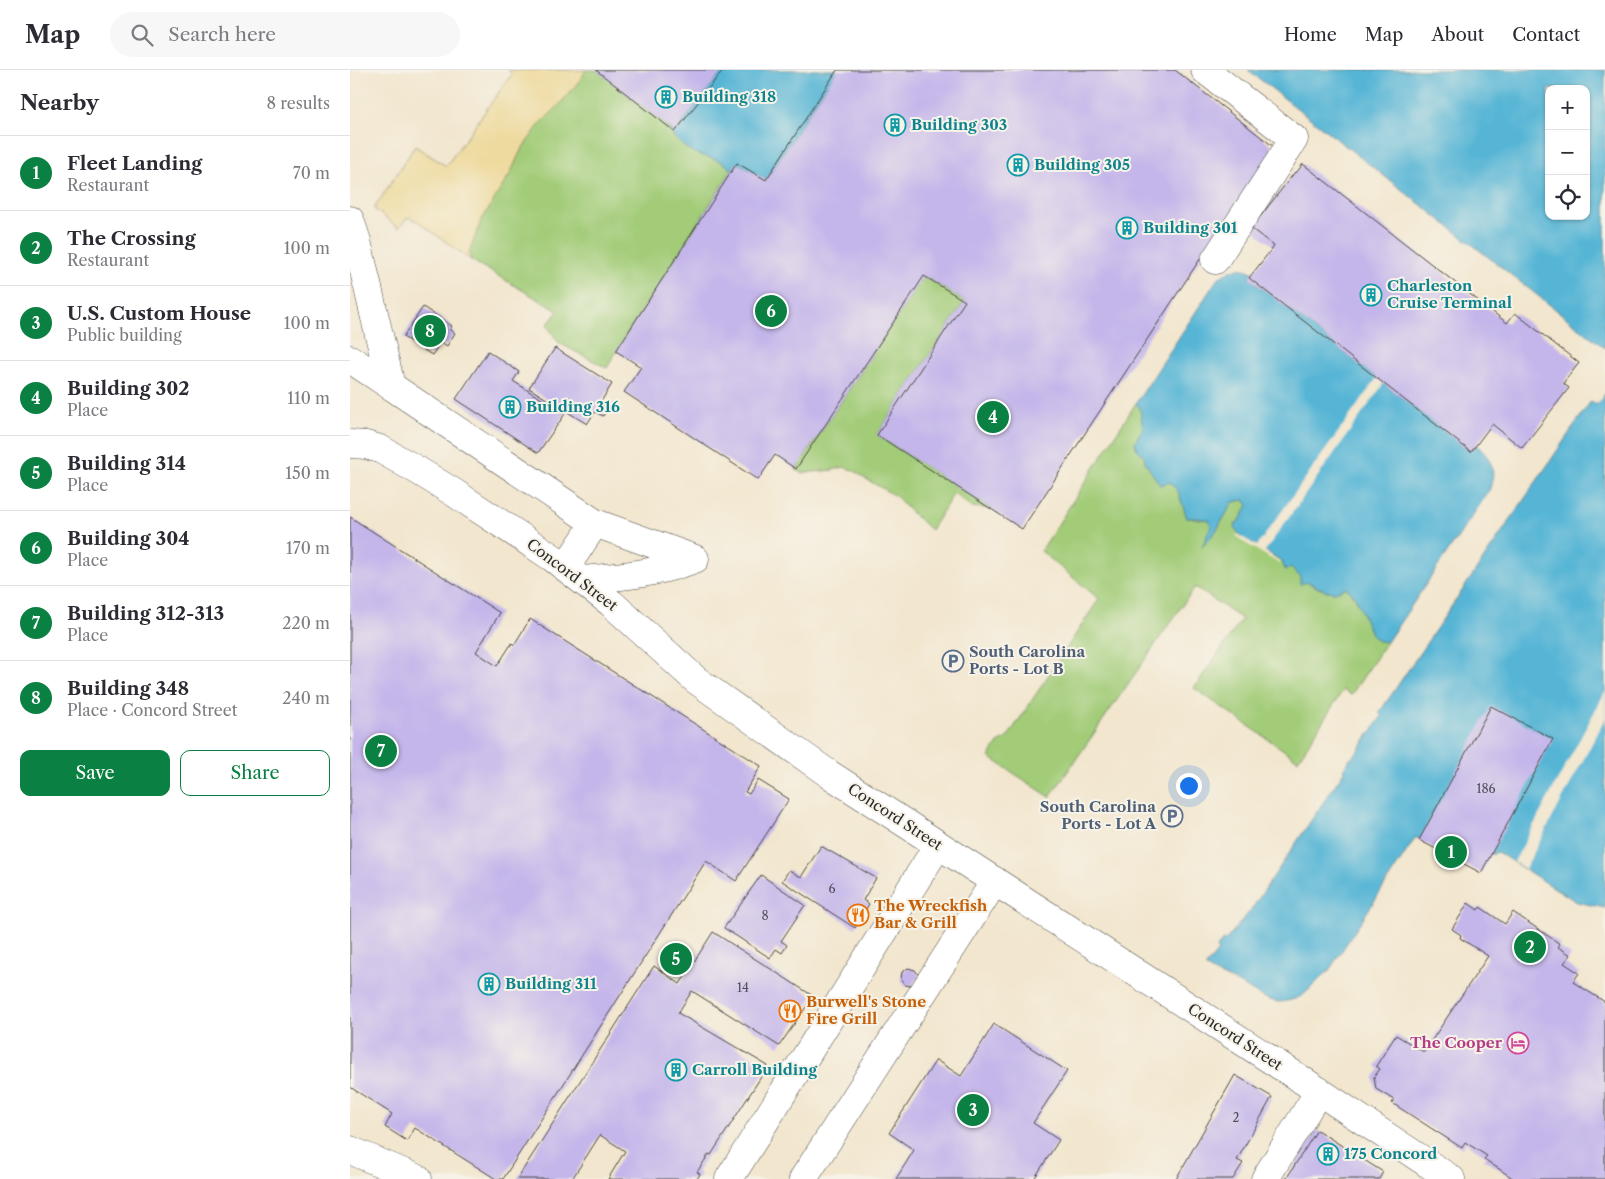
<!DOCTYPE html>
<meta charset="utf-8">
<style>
body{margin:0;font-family:"Libre Caslon Text",serif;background:#f7f7f7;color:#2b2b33}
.controls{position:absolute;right:15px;top:15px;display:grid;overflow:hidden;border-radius:10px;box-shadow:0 1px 4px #0004}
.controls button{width:45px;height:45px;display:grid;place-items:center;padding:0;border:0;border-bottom:1px solid #e1e1e2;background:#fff;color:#2b2b33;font:25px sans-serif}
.you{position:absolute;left:838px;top:715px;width:18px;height:18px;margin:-12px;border:4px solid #fff;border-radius:50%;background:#1a73e8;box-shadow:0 0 0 8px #1a73e833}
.badge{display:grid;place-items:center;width:32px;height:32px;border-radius:50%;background:#0b8043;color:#fff;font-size:16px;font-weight:700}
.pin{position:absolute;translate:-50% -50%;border:2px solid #fff;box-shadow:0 1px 5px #0006}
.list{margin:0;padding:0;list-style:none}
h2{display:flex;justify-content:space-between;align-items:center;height:65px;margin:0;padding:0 20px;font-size:21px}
h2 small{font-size:16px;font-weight:400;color:#7c7c81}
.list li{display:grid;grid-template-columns:32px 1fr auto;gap:15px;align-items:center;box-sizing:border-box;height:75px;padding:0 20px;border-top:1px solid #e1e1e2}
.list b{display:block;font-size:19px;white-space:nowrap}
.list p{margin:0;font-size:16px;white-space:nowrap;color:#7c7c81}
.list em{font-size:16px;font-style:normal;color:#7c7c81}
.actions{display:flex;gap:10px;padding:15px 20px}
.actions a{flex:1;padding:11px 0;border:1px solid #0b8043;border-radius:10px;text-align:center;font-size:18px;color:#0b8043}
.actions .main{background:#0b8043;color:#fff}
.icon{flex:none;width:28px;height:28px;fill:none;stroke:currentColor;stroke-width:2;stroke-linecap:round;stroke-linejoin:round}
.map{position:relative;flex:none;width:1255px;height:1109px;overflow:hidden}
header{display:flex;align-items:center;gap:30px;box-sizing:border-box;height:70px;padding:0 25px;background:#fff;border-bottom:1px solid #e1e1e2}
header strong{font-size:24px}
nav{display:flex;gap:28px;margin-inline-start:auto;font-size:18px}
.search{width:350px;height:45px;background:#f7f7f7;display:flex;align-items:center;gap:12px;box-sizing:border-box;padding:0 18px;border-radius:28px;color:#7c7c81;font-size:19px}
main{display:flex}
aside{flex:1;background:#fff}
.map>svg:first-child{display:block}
.green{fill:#a2cc78;stroke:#667c52}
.sand{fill:#eeda9e;stroke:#8c8264}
.water{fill:#57b5d5;stroke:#417080;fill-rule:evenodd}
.pier{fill:#f2e6ce}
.building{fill:#c4b6ea}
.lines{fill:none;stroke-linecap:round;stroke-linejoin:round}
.minor-casing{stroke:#494743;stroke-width:29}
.minor{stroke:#fff;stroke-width:28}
.labels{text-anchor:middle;stroke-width:4;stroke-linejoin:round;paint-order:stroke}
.number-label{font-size:12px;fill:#514e5b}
.culture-label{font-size:15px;font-weight:bold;fill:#0d838f;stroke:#f7f3e8;text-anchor:start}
.street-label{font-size:15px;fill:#2b2b2b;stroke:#f7f3e8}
.service-label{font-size:15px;font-weight:bold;fill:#4e5e75;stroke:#f7f3e8;text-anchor:start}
.food-label{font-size:15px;font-weight:bold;fill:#c56008;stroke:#f7f3e8;text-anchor:start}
.hotel-label{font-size:15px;font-weight:bold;fill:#b23c85;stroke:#f7f3e8;text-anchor:end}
</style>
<header>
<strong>Map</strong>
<div class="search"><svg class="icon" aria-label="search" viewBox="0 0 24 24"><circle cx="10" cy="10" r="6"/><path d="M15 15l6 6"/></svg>Search here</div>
<nav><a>Home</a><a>Map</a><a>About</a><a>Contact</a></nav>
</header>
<main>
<aside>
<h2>Nearby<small>8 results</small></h2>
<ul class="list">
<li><span class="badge">1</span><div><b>Fleet Landing</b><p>Restaurant</p></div><em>70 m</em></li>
<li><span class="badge">2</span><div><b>The Crossing</b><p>Restaurant</p></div><em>100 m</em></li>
<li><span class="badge">3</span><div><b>U.S. Custom House</b><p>Public building</p></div><em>100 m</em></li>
<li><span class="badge">4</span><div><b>Building 302</b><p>Place</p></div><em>110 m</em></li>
<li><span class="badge">5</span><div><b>Building 314</b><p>Place</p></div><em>150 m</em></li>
<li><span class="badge">6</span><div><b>Building 304</b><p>Place</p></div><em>170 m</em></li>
<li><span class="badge">7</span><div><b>Building 312-313</b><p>Place</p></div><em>220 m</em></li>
<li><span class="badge">8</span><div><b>Building 348</b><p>Place · Concord Street</p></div><em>240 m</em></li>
</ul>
<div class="actions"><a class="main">Save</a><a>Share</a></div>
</aside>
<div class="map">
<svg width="1255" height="1109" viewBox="0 0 1255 1109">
<rect width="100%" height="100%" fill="#f7f3e8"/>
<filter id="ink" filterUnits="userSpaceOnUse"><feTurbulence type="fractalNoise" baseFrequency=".02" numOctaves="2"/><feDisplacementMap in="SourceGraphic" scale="10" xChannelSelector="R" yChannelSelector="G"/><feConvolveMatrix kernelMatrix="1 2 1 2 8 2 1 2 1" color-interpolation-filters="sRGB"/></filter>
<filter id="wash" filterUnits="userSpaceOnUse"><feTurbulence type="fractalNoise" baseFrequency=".0096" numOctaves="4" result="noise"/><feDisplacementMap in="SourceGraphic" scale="20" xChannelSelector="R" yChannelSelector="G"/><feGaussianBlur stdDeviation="1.12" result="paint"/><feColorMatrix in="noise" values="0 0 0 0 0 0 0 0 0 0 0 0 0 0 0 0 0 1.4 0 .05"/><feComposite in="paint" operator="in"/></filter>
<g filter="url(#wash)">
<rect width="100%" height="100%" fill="#f2e6ce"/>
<g class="green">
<path d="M 236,0 L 246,0 L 315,54 L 323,67 L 351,85 L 362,87 L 376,93 L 382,100 L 270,275 L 257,298 L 209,273 L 197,255 L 208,241 L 121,190 L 119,182 L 131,151 L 160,104 L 171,80 L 190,54 L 210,34 L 230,10 Z"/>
<path d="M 574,206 L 615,231 L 527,365 L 642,439 L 621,437 L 604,423 L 581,460 L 559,440 L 547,427 L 516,409 L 505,401 L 494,397 L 483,400 L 452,403 L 446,400 Z"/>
<path d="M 786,333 L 790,338 L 793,358 L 785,372 L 787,379 L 794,386 L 796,394 L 820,412 L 828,421 L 837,448 L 859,450 L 861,456 L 854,474 L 866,461 L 883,432 L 894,430 L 898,435 L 892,447 L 885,455 L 893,468 L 932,491 L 935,499 L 941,496 C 954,512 975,528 996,518 C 1011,529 1014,549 1022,566 L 1037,572 L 1001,625 L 993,620 L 948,690 L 844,618 L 892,549 L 845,517 L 700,727 L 639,687 L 648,673 L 657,668 L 749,529 L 691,481 Z"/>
</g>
<path class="sand" d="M 158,0 L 236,0 L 230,10 L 210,34 L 190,54 L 171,80 L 160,104 L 131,151 L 119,182 L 121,190 L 67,151 L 58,147 L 49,158 L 24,139 L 65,76 L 96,96 L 162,4 Z"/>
<g class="water">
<path d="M 373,0 L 487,0 L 416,110 L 387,93 L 382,100 C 371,89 364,89 350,85 C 334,80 324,67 315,54 L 325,62 Z"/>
<path d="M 898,0 L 1255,0 L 1255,278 ZM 1199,19 L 1236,19 L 1236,146 L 1199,146 Z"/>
<path d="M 888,198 L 894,199 L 903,202 L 899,208 L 1120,381 L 1126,375 C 1142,388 1147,401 1139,421 L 1037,572 L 1028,571 L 1022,566 L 1005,526 L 996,518 L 985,522 L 976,521 L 958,512 L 950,514 L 950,507 L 941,497 L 935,500 L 932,491 L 893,468 L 886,461 L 885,455 L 892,447 L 898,435 L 894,430 L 883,432 L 866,461 L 852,477 L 861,456 L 859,450 L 848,448 L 837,448 L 828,421 L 820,412 L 810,415 L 796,394 L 794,386 L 787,379 L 785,372 L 793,358 L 790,338 L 786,333 L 868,208 L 880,201 Z"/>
<path d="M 1255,324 L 1255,838 L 1227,832 L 1147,782 L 1142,785 L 1141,761 L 1068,769 L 1066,767 L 978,902 C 966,910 959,924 945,929 C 941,930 933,932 929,932 C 915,931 902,920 890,914 C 878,908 866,905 855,897 L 868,881 L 866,879 L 873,870 L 875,871 L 901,840 L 995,700 L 994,698 L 1000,688 L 1002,689 L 1032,646 L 1029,643 L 1241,331 L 1247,335 Z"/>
</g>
<g class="pier">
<path d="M 1027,308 L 1034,313 L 915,481 L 931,492 L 930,494 L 892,471 L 886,465 L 887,464 L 907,476 Z"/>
<path d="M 1255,622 L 1255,649 L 1175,799 L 1164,792 Z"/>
</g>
<g id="blocks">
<g class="building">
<path d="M 246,0 L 373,0 L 325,62 Z"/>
<path d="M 487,0 L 825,0 L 924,77 L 672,459 L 527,365 L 615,231 L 574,206 L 446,399 L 425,385 L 408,410 L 274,322 L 291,297 L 266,281 L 387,93 L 416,110 Z"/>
<path d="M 953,94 L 1157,253 L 1165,243 L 1229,293 L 1214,312 L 1214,314 L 1219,318 L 1172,378 L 1142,354 L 1121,382 L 899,208 L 924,176 L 902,159 L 904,157 L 903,156 L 945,102 L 946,103 Z"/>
<path d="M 73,237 L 102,256 L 100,260 L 105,263 L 97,276 L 91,272 L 82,285 L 53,267 Z"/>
<path d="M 205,278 L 262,314 L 250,333 L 258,338 L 253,346 L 245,342 L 237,354 L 179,318 Z"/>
<path d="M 138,281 L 169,302 L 163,311 L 215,344 L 188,383 L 106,329 Z"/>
<path d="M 0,447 L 150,543 L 126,582 L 147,596 L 162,573 L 164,575 L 180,549 L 411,696 L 395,722 L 399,724 L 408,710 L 439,729 L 386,811 L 356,791 L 153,1109 L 146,1109 L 65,1058 L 57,1071 L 35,1057 L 42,1044 L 0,1017 Z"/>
<path d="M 1141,636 L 1203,669 L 1131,803 L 1069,770 Z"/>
<path d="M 471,776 L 526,808 L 513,830 L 519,834 L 505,858 L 432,811 L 439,800 L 451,807 Z"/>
<path d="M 411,805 L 455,835 L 431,871 L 437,875 L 432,883 L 426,879 L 420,888 L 374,858 Z"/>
<path d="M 1118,833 L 1128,840 L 1130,837 L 1155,854 L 1163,842 L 1210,874 L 1208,877 L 1221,885 L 1214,893 L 1229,903 L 1223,912 L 1255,932 L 1255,1109 L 1164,1109 L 1134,1089 L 1137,1086 L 1115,1072 L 1112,1078 L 1042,1033 L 1044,1030 L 1026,1019 L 1024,1007 L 1030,999 L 1026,996 L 1046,965 L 1074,982 L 1138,886 L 1110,868 L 1111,865 L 1102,859 Z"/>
<path d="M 363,862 L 463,926 L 452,943 L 445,939 L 441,946 L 447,950 L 429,976 L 342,921 L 328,943 L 418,996 L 361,1085 L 359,1084 L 347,1102 L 350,1104 L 347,1109 L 258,1109 L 275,1081 L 250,1065 L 222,1109 L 167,1109 L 304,896 L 330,914 Z"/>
<path d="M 323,873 L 343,885 L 329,906 L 310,893 Z"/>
<path d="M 558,898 L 565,900 L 569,906 L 561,916 L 555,915 L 551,909 L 552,902 Z"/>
<path d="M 644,954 L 717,1001 L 683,1053 L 709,1070 L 684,1109 L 546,1109 L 564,1080 L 539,1063 L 586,990 L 611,1006 Z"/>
<path d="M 885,1005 L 922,1027 L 887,1090 L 893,1093 L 883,1109 L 826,1109 Z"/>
<path d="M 967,1060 L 1033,1102 L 1029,1109 L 936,1109 Z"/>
</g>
</g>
</g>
<g filter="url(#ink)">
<use href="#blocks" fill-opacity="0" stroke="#494743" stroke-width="1"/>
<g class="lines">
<g class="minor-casing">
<g id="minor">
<path d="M 855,0 L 944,69 L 865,190"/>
<path d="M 0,150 L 7,171 L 41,316 L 245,453"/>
<path d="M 0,289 L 41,316"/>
<path d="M 0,374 L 16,375 L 30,379 L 67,400 L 103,422 L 203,488 L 261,533 L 346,610 L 479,704 L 949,1008 L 1101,1109"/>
<path d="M 216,497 L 245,453 L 345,489 C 305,504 274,506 232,510"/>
<path d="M 0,1080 L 68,1109"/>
<path d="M 379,1109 L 588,775"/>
<path d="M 453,1109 L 645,811"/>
<path d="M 915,1109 L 969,1021"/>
</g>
</g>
<use href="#minor" class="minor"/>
</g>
</g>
<defs>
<g id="building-ring" transform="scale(1.125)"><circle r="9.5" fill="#f7f3e8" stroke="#0f9aa8" stroke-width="1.5"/><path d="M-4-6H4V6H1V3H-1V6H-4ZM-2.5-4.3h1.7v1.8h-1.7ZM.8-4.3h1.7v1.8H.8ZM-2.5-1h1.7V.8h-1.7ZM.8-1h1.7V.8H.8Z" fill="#0f9aa8"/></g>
<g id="parking-ring" transform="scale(1.125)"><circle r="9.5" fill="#f7f3e8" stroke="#5c6f8a" stroke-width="1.5"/><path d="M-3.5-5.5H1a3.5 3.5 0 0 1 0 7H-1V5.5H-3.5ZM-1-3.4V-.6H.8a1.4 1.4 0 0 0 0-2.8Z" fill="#5c6f8a"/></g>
<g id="restaurant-ring" transform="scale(1.125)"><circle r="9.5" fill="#f7f3e8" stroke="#e8710a" stroke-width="1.5"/><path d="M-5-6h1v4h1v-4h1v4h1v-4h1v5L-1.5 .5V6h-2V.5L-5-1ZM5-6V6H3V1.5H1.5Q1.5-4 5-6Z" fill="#e8710a"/></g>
<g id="hotel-ring" transform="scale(1.125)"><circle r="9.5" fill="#f7f3e8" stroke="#d1479c" stroke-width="1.5"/><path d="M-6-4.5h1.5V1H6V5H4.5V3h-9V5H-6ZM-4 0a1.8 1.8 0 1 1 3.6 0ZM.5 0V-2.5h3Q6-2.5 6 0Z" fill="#d1479c"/></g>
</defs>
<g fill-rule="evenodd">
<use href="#building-ring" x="316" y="27"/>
<use href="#building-ring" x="545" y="55"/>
<use href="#building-ring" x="668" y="95"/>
<use href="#building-ring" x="777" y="158"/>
<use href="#building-ring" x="1021" y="225"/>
<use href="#building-ring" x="160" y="337"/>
<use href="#parking-ring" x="603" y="591"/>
<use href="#parking-ring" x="822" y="746"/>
<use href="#restaurant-ring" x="508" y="845"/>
<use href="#building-ring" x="139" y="914"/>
<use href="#restaurant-ring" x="440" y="941"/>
<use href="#hotel-ring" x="1168" y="973"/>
<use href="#building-ring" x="326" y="1000"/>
<use href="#building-ring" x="978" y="1084"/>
</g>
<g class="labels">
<g class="number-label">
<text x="1136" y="723">186</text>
<text x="482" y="823">6</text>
<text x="415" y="850">8</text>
<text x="393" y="922">14</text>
<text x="886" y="1052">2</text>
</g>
<g class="culture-label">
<text x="332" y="32">Building 318</text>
<text x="561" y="60">Building 303</text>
<text x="684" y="100">Building 305</text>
<text x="793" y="163">Building 301</text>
<text x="1037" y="221">Charleston<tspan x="1037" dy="17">Cruise Terminal</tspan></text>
<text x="176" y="342">Building 316</text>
<text x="155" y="919">Building 311</text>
<text x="342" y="1005">Carroll Building</text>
<text x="994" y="1089">175 Concord</text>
</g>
<g class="street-label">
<text transform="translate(222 505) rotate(37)" y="5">Concord Street</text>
<text transform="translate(545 747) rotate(33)" y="5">Concord Street</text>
<text transform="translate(885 967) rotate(33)" y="5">Concord Street</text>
</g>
<g class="service-label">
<text x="619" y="587">South Carolina<tspan x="619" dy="17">Ports - Lot B</tspan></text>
<text x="806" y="742" text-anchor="end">South Carolina<tspan x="806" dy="17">Ports - Lot A</tspan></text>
</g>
<g class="food-label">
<text x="524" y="841">The Wreckfish<tspan x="524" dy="17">Bar &amp; Grill</tspan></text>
<text x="456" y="937">Burwell's Stone<tspan x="456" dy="17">Fire Grill</tspan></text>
</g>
<g class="hotel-label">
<text x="1152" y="978">The Cooper</text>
</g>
</g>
</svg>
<div class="controls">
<button>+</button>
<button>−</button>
<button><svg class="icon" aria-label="locate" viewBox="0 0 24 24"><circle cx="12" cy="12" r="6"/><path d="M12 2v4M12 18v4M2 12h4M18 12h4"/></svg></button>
</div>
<div class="you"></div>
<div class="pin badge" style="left:1101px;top:782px">1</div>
<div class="pin badge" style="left:1180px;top:877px">2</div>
<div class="pin badge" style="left:623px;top:1040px">3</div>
<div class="pin badge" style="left:643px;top:347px">4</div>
<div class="pin badge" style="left:326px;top:889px">5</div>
<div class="pin badge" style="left:421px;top:241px">6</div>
<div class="pin badge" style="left:31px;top:681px">7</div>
<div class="pin badge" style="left:80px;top:261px">8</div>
</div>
</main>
